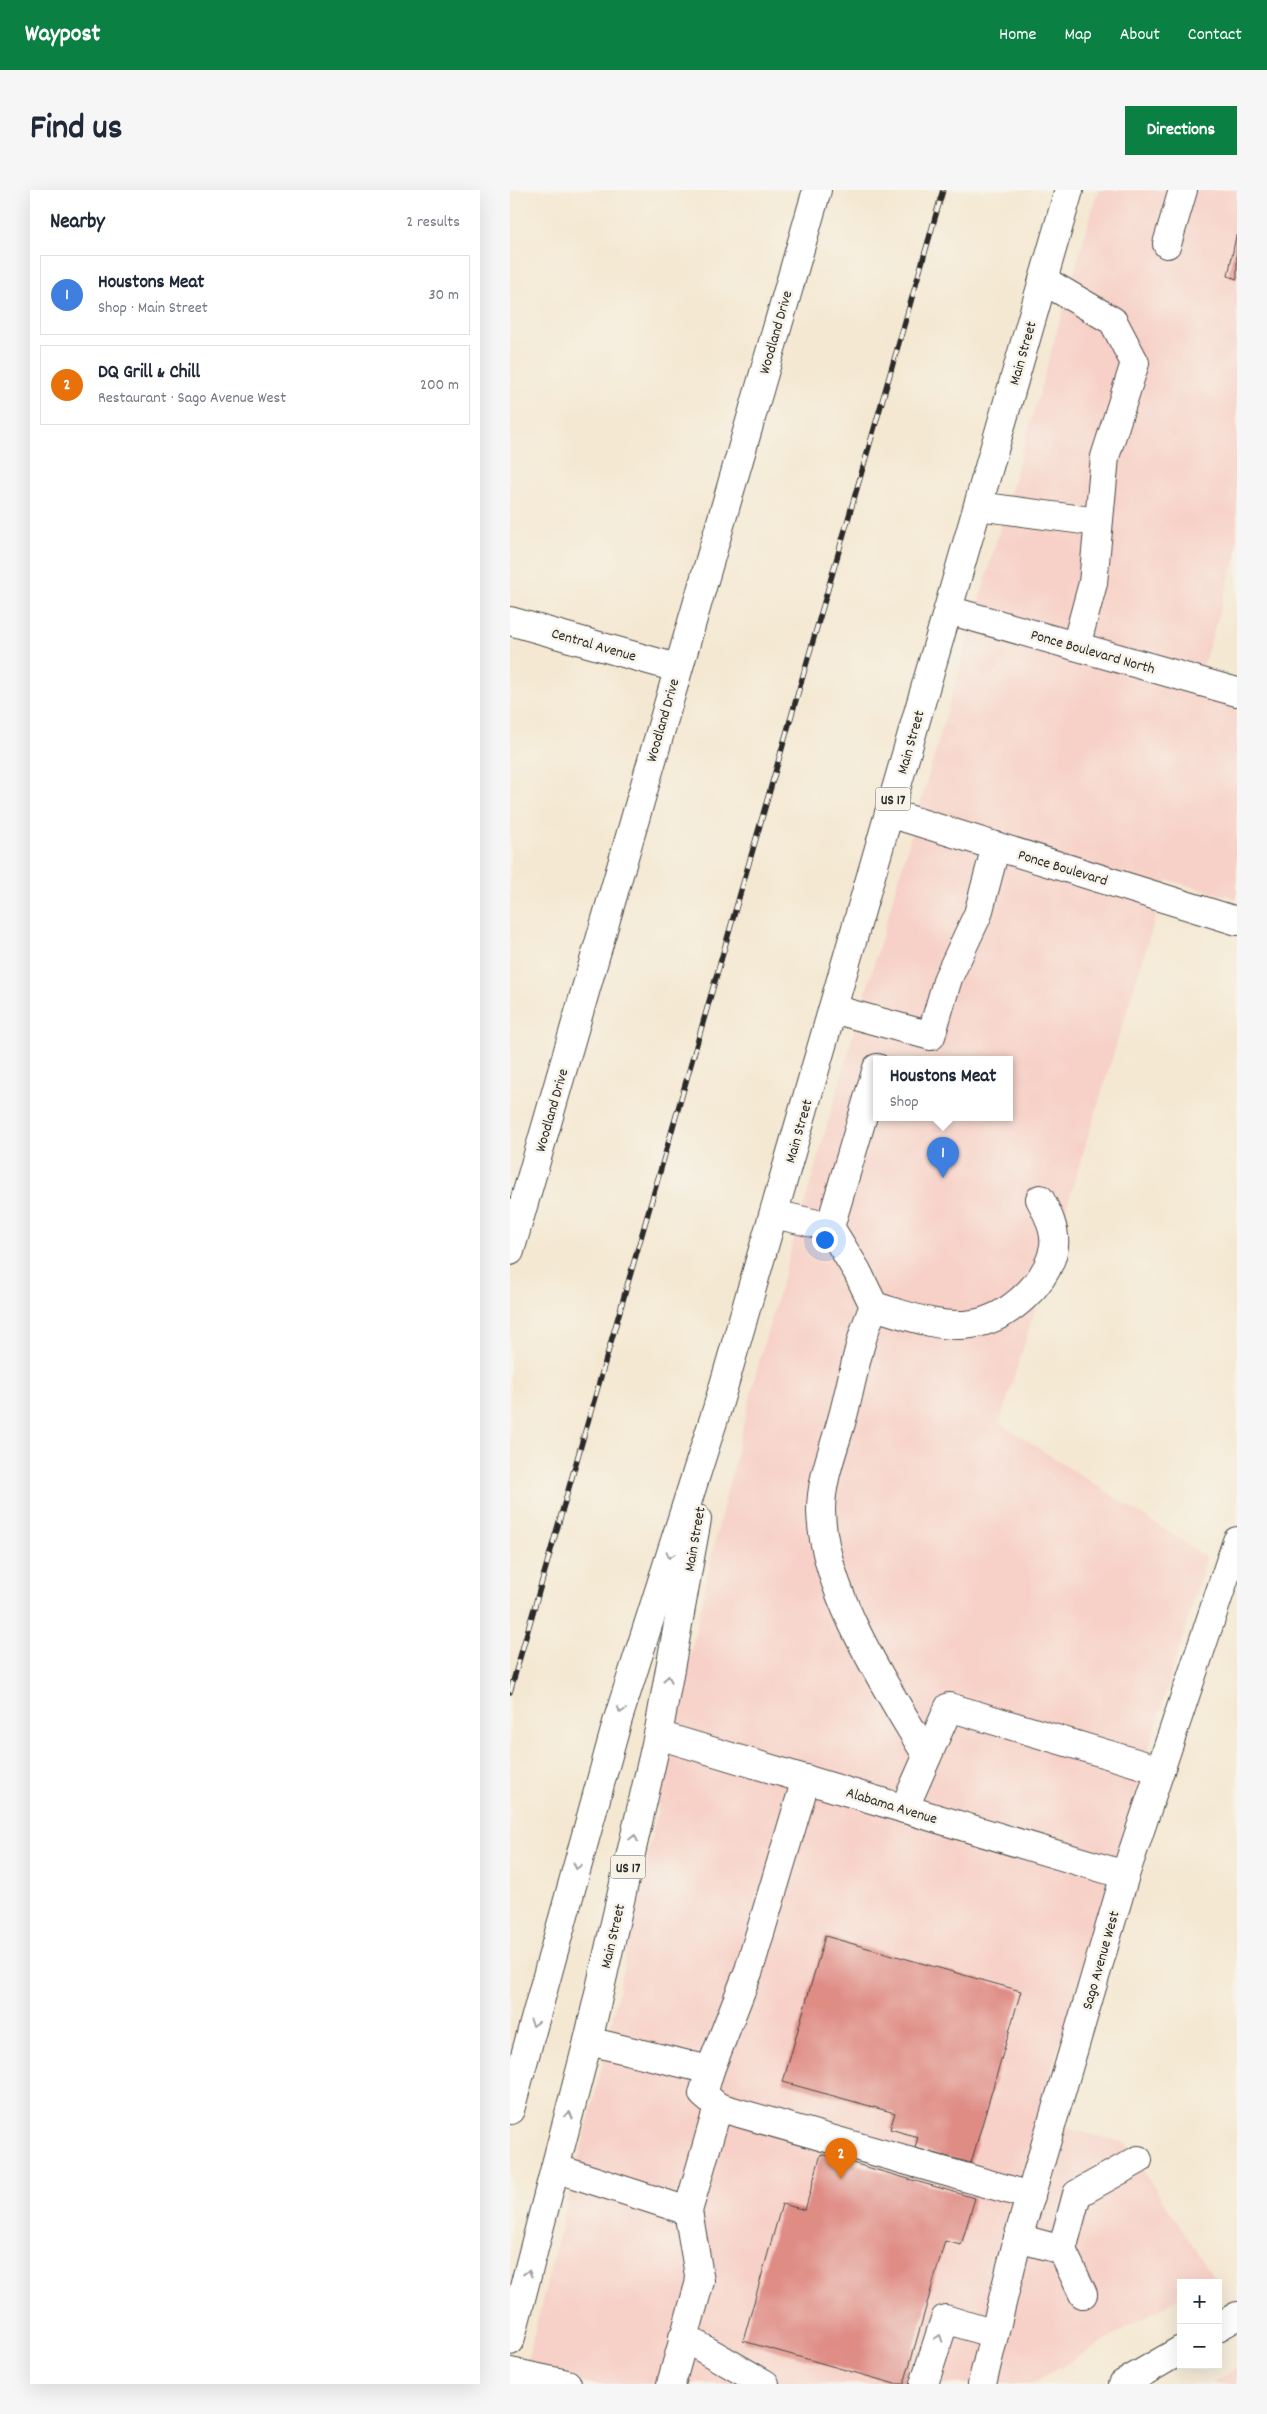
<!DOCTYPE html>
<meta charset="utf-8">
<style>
body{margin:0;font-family:Dekko,sans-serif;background:#f6f6f7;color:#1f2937}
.controls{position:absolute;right:15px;bottom:15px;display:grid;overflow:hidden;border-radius:0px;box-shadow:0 5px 20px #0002}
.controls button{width:45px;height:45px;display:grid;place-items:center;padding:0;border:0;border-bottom:1px solid #e0e1e3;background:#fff;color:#1f2937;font:25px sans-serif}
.you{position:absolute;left:314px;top:1049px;width:18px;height:18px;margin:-12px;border:4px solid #fff;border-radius:50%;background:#1a73e8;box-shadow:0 0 0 8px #1a73e833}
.badge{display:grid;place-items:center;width:32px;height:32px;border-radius:50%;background:#0b8043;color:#fff;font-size:16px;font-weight:700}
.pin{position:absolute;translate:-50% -41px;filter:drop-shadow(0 1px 2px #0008)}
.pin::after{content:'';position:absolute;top:26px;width:18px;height:15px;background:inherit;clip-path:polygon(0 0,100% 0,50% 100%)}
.popup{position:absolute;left:363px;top:866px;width:140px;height:65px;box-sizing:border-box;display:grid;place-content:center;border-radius:0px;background:#fff;filter:drop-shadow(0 1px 4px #0005);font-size:16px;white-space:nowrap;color:#747a83}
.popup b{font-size:19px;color:#1f2937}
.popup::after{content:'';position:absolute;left:50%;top:100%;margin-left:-10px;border:10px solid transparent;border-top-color:#fff}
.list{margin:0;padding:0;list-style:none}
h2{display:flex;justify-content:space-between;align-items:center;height:65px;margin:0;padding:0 20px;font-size:21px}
h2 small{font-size:16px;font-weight:400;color:#747a83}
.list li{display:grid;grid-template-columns:32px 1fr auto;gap:15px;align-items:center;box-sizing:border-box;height:80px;margin:0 10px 10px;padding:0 10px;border:1px solid #e0e1e3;border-radius:0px}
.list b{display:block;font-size:19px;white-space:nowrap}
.list p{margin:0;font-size:16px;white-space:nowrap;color:#747a83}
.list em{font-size:16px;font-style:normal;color:#747a83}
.map{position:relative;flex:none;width:727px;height:2194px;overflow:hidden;border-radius:0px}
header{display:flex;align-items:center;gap:30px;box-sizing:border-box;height:70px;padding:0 25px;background:#0b8043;color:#fff}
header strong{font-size:24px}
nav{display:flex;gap:28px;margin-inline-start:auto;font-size:18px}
.intro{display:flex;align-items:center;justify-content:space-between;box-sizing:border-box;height:120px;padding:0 30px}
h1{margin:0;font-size:35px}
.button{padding:12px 22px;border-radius:0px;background:#0b8043;color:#fff;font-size:18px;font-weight:700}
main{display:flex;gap:30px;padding:0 30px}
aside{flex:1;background:#fff;border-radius:0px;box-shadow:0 5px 20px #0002}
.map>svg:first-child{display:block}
.built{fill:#f7d1c8;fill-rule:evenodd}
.building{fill:#df8c85}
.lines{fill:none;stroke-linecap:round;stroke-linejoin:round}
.minor-casing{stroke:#494744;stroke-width:30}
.major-casing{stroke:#494744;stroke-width:30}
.minor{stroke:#fff;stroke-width:28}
.major{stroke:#fff;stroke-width:28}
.rail-casing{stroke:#2b2b2b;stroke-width:5.5}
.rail{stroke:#f7f3e8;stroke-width:4;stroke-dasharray:11;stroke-linecap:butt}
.oneway{stroke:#a0a0a0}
.labels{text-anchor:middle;stroke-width:5;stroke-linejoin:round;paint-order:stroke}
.shield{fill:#f7f3e8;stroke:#686764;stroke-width:1}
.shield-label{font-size:14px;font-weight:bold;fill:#2b2b2b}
.street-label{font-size:15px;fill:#2b2b2b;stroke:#f7f3e8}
</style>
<header>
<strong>Waypost</strong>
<nav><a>Home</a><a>Map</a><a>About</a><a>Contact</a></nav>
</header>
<div class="intro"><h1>Find us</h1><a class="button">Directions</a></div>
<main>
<aside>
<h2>Nearby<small>2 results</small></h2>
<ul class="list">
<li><span class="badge" style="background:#3f7fe0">1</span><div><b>Houstons Meat</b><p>Shop · Main Street</p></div><em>30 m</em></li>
<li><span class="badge" style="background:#e8710a">2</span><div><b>DQ Grill &amp; Chill</b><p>Restaurant · Sago Avenue West</p></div><em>200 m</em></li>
</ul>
</aside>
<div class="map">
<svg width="727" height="2194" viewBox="0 0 727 2194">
<rect width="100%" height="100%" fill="#f7f3e8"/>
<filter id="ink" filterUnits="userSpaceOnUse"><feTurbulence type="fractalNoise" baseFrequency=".02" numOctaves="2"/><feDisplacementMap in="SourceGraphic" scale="10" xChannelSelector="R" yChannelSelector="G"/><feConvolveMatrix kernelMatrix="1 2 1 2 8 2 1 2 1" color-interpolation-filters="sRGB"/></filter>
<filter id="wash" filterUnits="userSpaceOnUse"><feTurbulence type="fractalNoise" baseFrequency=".0096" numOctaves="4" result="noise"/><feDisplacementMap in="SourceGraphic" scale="20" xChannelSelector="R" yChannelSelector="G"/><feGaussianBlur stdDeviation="1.12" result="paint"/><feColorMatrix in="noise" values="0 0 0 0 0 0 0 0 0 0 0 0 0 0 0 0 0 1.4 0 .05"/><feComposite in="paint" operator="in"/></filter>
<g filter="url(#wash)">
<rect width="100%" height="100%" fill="#f4e8d2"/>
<g class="built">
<path d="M 588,0 L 727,0 L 727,363 L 685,503 L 727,516 L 727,709 L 657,690 L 490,1233 L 697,1367 L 526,1930 L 615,1953 L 703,2086 L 692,2093 L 671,2093 L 671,2106 L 522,2194 L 11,2194 L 92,1877 L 206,1346 L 250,1167 ZM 367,869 L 499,869 L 499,927 L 367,927 Z"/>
<path d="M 727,2178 L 727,2194 L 701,2194 Z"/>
</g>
<g id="blocks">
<g class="building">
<path d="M 726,46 L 727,46 L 727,89 L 718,86 Z"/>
<path d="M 315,1746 L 511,1801 L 461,1973 L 405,1958 L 408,1947 L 380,1939 L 385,1923 L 273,1892 Z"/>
<path d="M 311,1964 L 465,2008 L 451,2055 L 435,2051 L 394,2194 L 385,2194 L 233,2151 L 272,2014 L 295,2020 Z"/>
</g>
</g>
</g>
<g filter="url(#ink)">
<use href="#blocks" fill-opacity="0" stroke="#494744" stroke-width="1"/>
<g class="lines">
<g class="minor-casing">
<g id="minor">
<path d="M 657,54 L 673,0"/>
<path d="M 533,90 L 603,131 L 625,173 L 595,267 L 583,393 L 566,456"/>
<path d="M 468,316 L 588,332"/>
<path d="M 438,420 L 727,502"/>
<path d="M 0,431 L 167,478"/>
<path d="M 379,623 L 727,731"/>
<path d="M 323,819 L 421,846 L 438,788 L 468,724 L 486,656"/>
<path d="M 367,878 L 320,1037 L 347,1081 L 364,1116 C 395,1125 430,1139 462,1134 C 498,1129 539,1092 544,1056 C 546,1040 537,1022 530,1009"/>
<path d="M 264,1024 L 320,1037"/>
<path d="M 0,1061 L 307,0"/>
<path d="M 364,1116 C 349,1150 344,1183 335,1218 C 327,1252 311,1285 311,1321 C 313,1402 377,1498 417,1566"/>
<path d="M 148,1545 L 615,1685"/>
<path d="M 394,1619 L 439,1517 L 650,1580"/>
<path d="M 78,1851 L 200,1880 L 239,1780 L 296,1589"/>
<path d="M 200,1880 L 193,1904 L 208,1917"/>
<path d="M 45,1978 L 178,2021"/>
<path d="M 508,2048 L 552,2060"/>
<path d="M 573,2104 L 552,2060 L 567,2004 L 628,1970"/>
<path d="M 708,2137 L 727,2126"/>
<path d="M 173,2147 L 255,2194"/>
<path d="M 0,2182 L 57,2194"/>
<path d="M 161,2194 L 190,2091 L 178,2021 L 208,1917 L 521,2006"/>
<path d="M 414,2194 L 435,2129 L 484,2144"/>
<path d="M 472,2194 L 508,2048 L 615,1685 L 727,1351"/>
<path d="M 613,2194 L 671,2160"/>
</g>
</g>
<g class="major-casing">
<g id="major">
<path d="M 0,1920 L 108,1529 L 207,1219 L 559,0"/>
<path d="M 0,2151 L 78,1851 L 148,1545 L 187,1329"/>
</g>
</g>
<use href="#minor" class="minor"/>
<use href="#major" class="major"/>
<g class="rail-casing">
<path id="rail" d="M 0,1502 L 433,0"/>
</g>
<use href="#rail" class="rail"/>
</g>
<defs><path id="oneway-chevron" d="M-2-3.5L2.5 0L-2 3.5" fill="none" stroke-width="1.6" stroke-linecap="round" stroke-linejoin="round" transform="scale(1.25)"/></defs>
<g class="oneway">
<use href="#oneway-chevron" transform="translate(160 1365) rotate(108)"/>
<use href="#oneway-chevron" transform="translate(158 1489) rotate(-80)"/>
<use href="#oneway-chevron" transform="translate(111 1520) rotate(108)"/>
<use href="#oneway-chevron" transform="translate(124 1648) rotate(-77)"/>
<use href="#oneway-chevron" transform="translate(67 1676) rotate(105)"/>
<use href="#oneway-chevron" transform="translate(24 1833) rotate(105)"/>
<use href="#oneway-chevron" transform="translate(59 1925) rotate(-75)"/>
<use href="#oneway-chevron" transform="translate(18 2083) rotate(-76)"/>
<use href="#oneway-chevron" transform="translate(429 2148) rotate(-72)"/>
</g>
</g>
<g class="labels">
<g class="shield">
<rect x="365.5" y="597.5" width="35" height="23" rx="4"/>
<rect x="100.5" y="1665.5" width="35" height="23" rx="4"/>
</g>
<g class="shield-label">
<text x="383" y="614">US 17</text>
<text x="118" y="1682">US 17</text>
</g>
<g class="street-label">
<text transform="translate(265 142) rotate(-74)" y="5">Woodland Drive</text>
<text transform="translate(512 163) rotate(-74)" y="5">Main Street</text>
<text transform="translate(84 454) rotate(16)" y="5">Central Avenue</text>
<text transform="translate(583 461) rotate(16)" y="5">Ponce Boulevard North</text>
<text transform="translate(152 530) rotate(-74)" y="5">Woodland Drive</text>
<text transform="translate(400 552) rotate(-74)" y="5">Main Street</text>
<text transform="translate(553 677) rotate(17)" y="5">Ponce Boulevard</text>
<text transform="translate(41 920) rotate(-74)" y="5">Woodland Drive</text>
<text transform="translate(288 941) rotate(-74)" y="5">Main Street</text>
<text transform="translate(184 1349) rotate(-80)" y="5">Main Street</text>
<text transform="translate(382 1615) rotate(17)" y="5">Alabama Avenue</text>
<text transform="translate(102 1746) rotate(-77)" y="5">Main Street</text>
<text transform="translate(590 1770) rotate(-74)" y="5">Sago Avenue West</text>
</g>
</g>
</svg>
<div class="controls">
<button>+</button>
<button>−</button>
</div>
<div class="you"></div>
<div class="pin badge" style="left:433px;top:988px;background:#3f7fe0">1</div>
<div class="popup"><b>Houstons Meat</b>Shop</div>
<div class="pin badge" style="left:331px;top:1989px;background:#e8710a">2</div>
</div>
</main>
